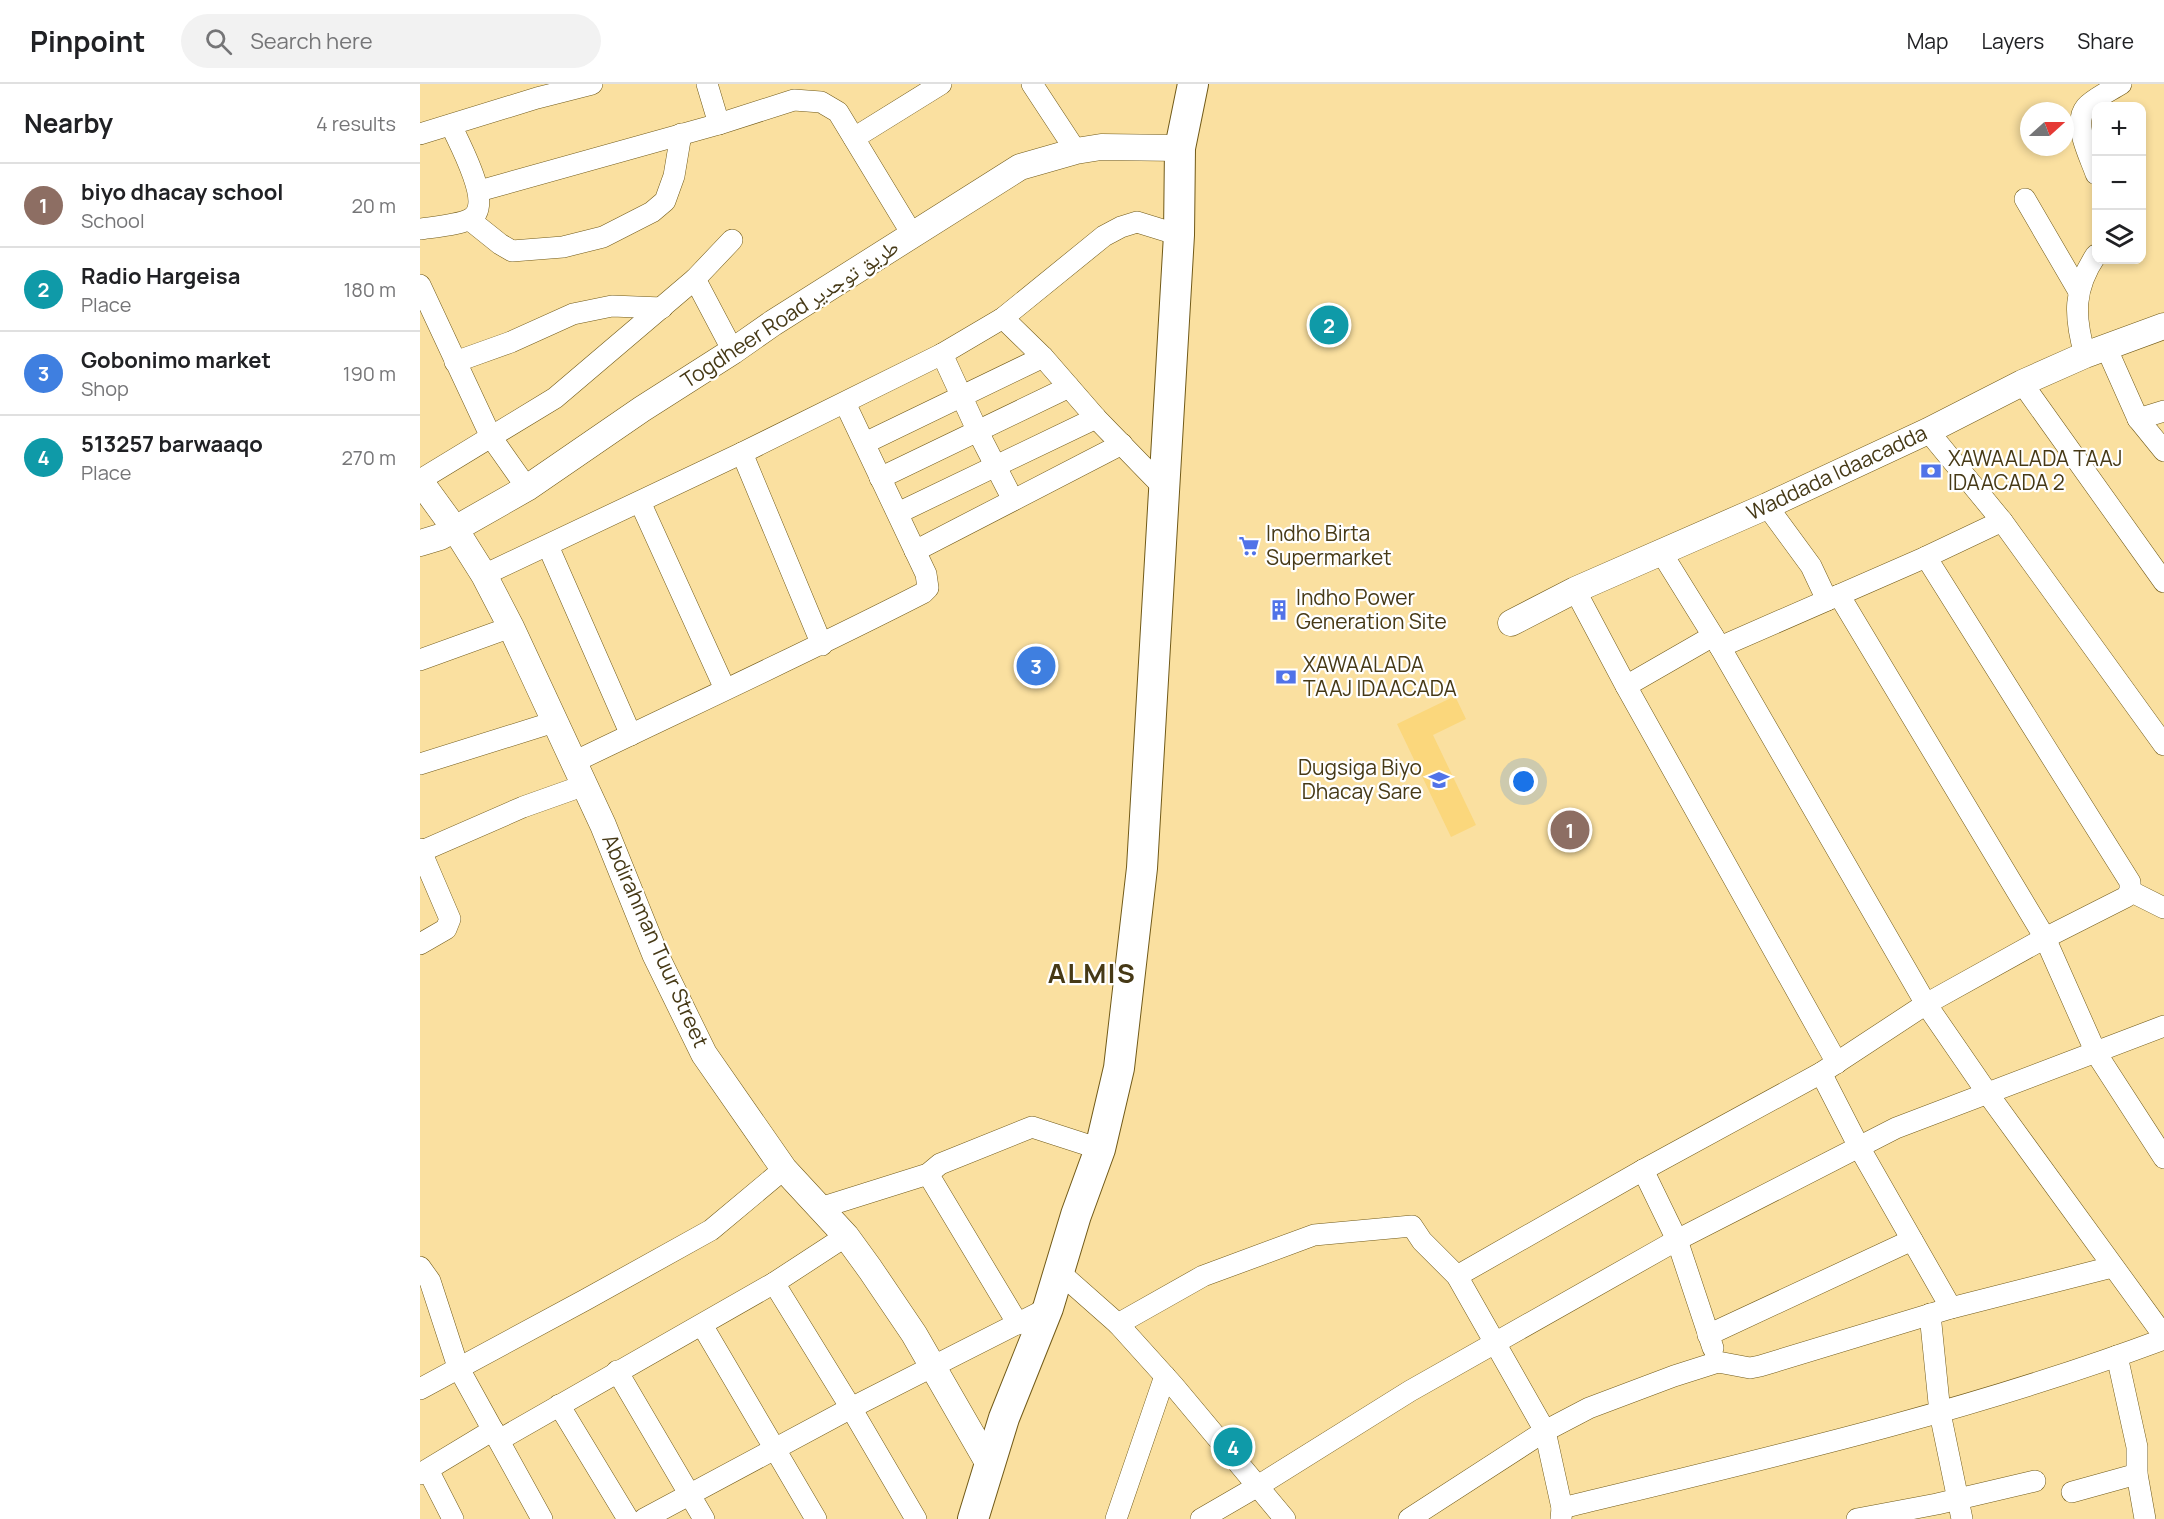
<!DOCTYPE html>
<meta charset="utf-8">
<style>
body{margin:0;font-family:Manrope,"Noto Naskh Arabic",sans-serif;background:#f2f2f2;color:#202124}
.controls{position:absolute;right:18px;top:18px;display:grid;overflow:hidden;border-radius:12px;box-shadow:0 3px 9px #0003}
.controls button{width:54px;height:54px;display:grid;place-items:center;padding:0;border:0;border-bottom:2px solid #e0e0e0;background:#fff;color:#202124;font:30px sans-serif}
.compass{position:absolute;left:1600px;top:18px;width:54px;height:54px;border-radius:50%;background:#fff;box-shadow:0 3px 9px #0003;rotate:69deg}
.you{position:absolute;left:1104px;top:698px;width:21px;height:21px;margin:-15px;border:4px solid #fff;border-radius:50%;background:#1a73e8;box-shadow:0 0 0 9px #1a73e833}
.badge{display:grid;place-items:center;width:39px;height:39px;border-radius:50%;background:#111827;color:#fff;font-size:20px;font-weight:700}
.pin{position:absolute;translate:-50% -50%;border:3px solid #fff;box-shadow:0 2px 6px #0006}
.list{margin:0;padding:0;list-style:none}
h2{display:flex;justify-content:space-between;align-items:center;height:78px;margin:0;padding:0 24px;font-size:26px}
h2 small{font-size:20px;font-weight:400;color:#757577}
.list li{display:grid;grid-template-columns:39px 1fr auto;gap:18px;align-items:center;box-sizing:border-box;height:84px;padding:0 24px;border-top:2px solid #e0e0e0}
.list b{display:block;font-size:22px;white-space:nowrap}
.list p{margin:0;font-size:20px;white-space:nowrap;color:#757577}
.list em{font-size:20px;font-style:normal;color:#757577}
.icon{flex:none;width:33px;height:33px;fill:none;stroke:currentColor;stroke-width:2;stroke-linecap:round;stroke-linejoin:round}
.map{position:relative;flex:none;width:1744px;height:1435px;overflow:hidden}
header{display:flex;align-items:center;gap:36px;box-sizing:border-box;height:84px;padding:0 30px;background:#fff;border-bottom:2px solid #e0e0e0}
header strong{font-size:28px}
nav{display:flex;gap:33px;margin-inline-start:auto;font-size:21px}
.search{width:420px;height:54px;background:#f2f2f2;display:flex;align-items:center;gap:15px;box-sizing:border-box;padding:0 21px;border-radius:33px;color:#757577;font-size:22px}
main{display:flex}
aside{flex:1;background:#fff}
.map>svg:first-child{display:block}
.built{fill:#fbd77c}
.lines{fill:none;stroke-linecap:round;stroke-linejoin:round}
.minor-casing{stroke:#715a18;stroke-width:22}
.tertiary-casing{stroke:#715a18;stroke-width:27}
.secondary-casing{stroke:#715a18;stroke-width:32}
.minor{stroke:#fff;stroke-width:21}
.tertiary{stroke:#fff;stroke-width:26}
.secondary{stroke:#fff;stroke-width:30}
.labels{text-anchor:middle;stroke-width:4.5;stroke-linejoin:round;paint-order:stroke}
.street-label{font-size:21px;fill:#463916;stroke:#fff}
.poi-label{font-size:21px;fill:#463916;stroke:#fff;text-anchor:start}
.district-label{font-size:27px;font-weight:bold;letter-spacing:1.5px;fill:#463916;stroke:#fff}
</style>
<header>
<strong>Pinpoint</strong>
<div class="search"><svg class="icon" aria-label="search" viewBox="0 0 24 24"><circle cx="10" cy="10" r="6"/><path d="M15 15l6 6"/></svg>Search here</div>
<nav><a>Map</a><a>Layers</a><a>Share</a></nav>
</header>
<main>
<aside>
<h2>Nearby<small>4 results</small></h2>
<ul class="list">
<li><span class="badge" style="background:#8d6e63">1</span><div><b>biyo dhacay school</b><p>School</p></div><em>20 m</em></li>
<li><span class="badge" style="background:#0f9aa8">2</span><div><b>Radio Hargeisa</b><p>Place</p></div><em>180 m</em></li>
<li><span class="badge" style="background:#3f7fe0">3</span><div><b>Gobonimo market</b><p>Shop</p></div><em>190 m</em></li>
<li><span class="badge" style="background:#0f9aa8">4</span><div><b>513257 barwaaqo</b><p>Place</p></div><em>270 m</em></li>
</ul>
</aside>
<div class="map">
<svg width="1744" height="1435" viewBox="0 0 1744 1435">
<rect width="100%" height="100%" fill="#fae0a0"/>
<path class="built" d="M 1035,612 L 1046,635 L 1013,651 L 1056,741 L 1031,753 L 977,640 Z"/>
<g class="lines">
<g class="minor-casing">
<g id="minor">
<path d="M 287,0 L 299,40"/>
<path d="M 612,0 L 656,67"/>
<path d="M 0,50 L 117,14 L 172,0"/>
<path d="M 434,54 L 521,0"/>
<path d="M 1676,90 C 1670,72 1652,40 1666,23 C 1674,14 1690,7 1701,0"/>
<path d="M 59,107 L 299,40 L 374,16 L 401,18 L 418,28 L 492,150"/>
<path d="M 1605,115 L 1658,206"/>
<path d="M 50,136 L 80,160 L 92,167 L 143,163 L 183,153 L 232,128 L 245,117 L 254,92 L 261,50"/>
<path d="M 0,145 C 14,143 39,141 50,135 C 75,122 39,60 31,41"/>
<path d="M 275,195 L 313,267"/>
<path d="M 0,201 L 71,353 L 107,404"/>
<path d="M 583,234 L 623,273 L 676,334 L 745,405"/>
<path d="M 1686,263 L 1718,335 L 1744,367"/>
<path d="M 522,270 L 558,348 L 593,416"/>
<path d="M 1665,271 C 1654,232 1653,205 1676,171"/>
<path d="M 35,278 L 91,258 L 153,230 L 192,222 L 242,224"/>
<path d="M 1602,299 L 1744,498"/>
<path d="M 1718,335 L 1744,327"/>
<path d="M 1508,347 L 1582,437 L 1744,661"/>
<path d="M 445,359 L 623,273"/>
<path d="M 322,369 L 402,561"/>
<path d="M 460,394 L 649,303"/>
<path d="M 0,396 L 135,314 L 275,195 L 312,156"/>
<path d="M 220,418 L 305,605"/>
<path d="M 1347,422 L 1391,482 L 1407,516"/>
<path d="M 478,429 L 676,334"/>
<path d="M 128,462 L 211,651"/>
<path d="M 495,467 L 702,360"/>
<path d="M 1241,468 L 1300,563 L 1506,920 L 1568,1010 L 1744,1252"/>
<path d="M 64,491 L 322,369 L 522,270 L 583,234 L 684,152 L 701,143 L 717,138 L 759,151"/>
<path d="M 1155,506 L 1206,602 L 1417,979"/>
<path d="M 1419,511 L 1625,854 L 1676,969 L 1744,1074"/>
<path d="M 1300,563 L 1506,473 L 1582,437"/>
<path d="M 0,576 L 91,543"/>
<path d="M 1206,602 L 1293,552"/>
<path d="M 154,678 C 270,622 388,568 503,509 L 508,504 L 506,490 L 425,319"/>
<path d="M 0,680 L 134,638"/>
<path d="M 0,765 L 30,835 L 26,845 L 0,860"/>
<path d="M 0,768 L 103,723 L 165,701"/>
<path d="M 1710,807 L 1744,824"/>
<path d="M 1401,989 L 1439,1063 L 1531,1224"/>
<path d="M 1223,1086 L 1257,1156 L 1293,1264"/>
<path d="M 508,1090 L 598,1240"/>
<path d="M 400,1124 L 508,1090 L 520,1080 L 612,1043 L 680,1065"/>
<path d="M 0,1183 L 10,1197 L 38,1283 L 122,1435"/>
<path d="M 638,1187 L 698,1240 L 753,1301 L 865,1435"/>
<path d="M 1037,1192 L 1223,1086 L 1401,989 L 1506,920 L 1625,854 L 1706,813 L 1710,807 L 1710,798 L 1506,473"/>
<path d="M 354,1199 L 431,1324 L 496,1435"/>
<path d="M 1510,1230 L 1520,1329 L 1542,1435"/>
<path d="M 698,1240 L 783,1192 L 894,1151 L 992,1142 L 1002,1157 L 1037,1192 L 1125,1347 L 1142,1424 L 1141,1435"/>
<path d="M 282,1241 L 396,1435"/>
<path d="M 1288,1251 L 1492,1156"/>
<path d="M 1697,1272 L 1717,1363 L 1717,1390 L 1725,1435"/>
<path d="M 197,1287 L 284,1435"/>
<path d="M 0,1305 L 165,1216 L 291,1146 L 364,1085"/>
<path d="M 139,1321 L 208,1435"/>
<path d="M 79,1356 L 354,1199 L 426,1152"/>
<path d="M 8,1386 L 33,1435"/>
<path d="M 0,1390 L 73,1346"/>
<path d="M 1652,1408 L 1717,1390"/>
<path d="M 1142,1424 C 1344,1375 1549,1328 1744,1255"/>
<path d="M 224,1435 L 431,1324 L 628,1224"/>
<path d="M 696,1435 L 745,1292"/>
<path d="M 781,1435 L 838,1402 L 990,1307 L 1257,1156 L 1476,1044 L 1744,942"/>
<path d="M 989,1435 L 1125,1347 L 1169,1324 L 1254,1292 L 1298,1278 L 1330,1284 L 1340,1282 L 1531,1224 L 1692,1183"/>
<path d="M 1437,1435 L 1517,1420 L 1615,1397"/>
</g>
</g>
<g class="tertiary-casing">
<g id="tertiary">
<path d="M 0,397 L 35,445 L 64,491 L 91,543 L 183,741 L 235,870 L 284,970 L 364,1085 L 426,1152 L 450,1185 L 494,1250 L 570,1382"/>
<path d="M 0,459 L 20,453 L 35,445 L 107,404 L 222,325 L 313,267 L 353,239 L 600,83 L 656,67 L 681,63 L 760,64"/>
<path d="M 1091,539 L 1155,506 L 1347,422 L 1508,347 L 1602,299 L 1665,271 L 1744,242"/>
</g>
</g>
<g class="secondary-casing">
<path id="secondary" d="M 553,1435 L 584,1334 L 628,1224 L 656,1131 L 680,1065 L 699,984 L 722,784 L 759,151 L 760,64 L 773,0"/>
</g>
<use href="#minor" class="minor"/>
<use href="#tertiary" class="tertiary"/>
<use href="#secondary" class="secondary"/>
</g>
<defs>
<g id="bank-bare" transform="scale(1.62)"><path d="M-6-4H6V4H-6ZM0-2.3a2.3 2.3 0 1 0 0 4.6a2.3 2.3 0 1 0 0-4.6Z" fill="#5173e8" stroke="#fff" stroke-width="2.5" paint-order="stroke"/></g>
<g id="supermarket-bare" transform="scale(1.62)"><path d="M-6-5.5h2.5l.6 2H6L4.5 2H-2.5L-4.4-4H-6ZM-1.5 3.2a1.3 1.3 0 1 0 .1 0ZM3 3.2a1.3 1.3 0 1 0 .1 0Z" fill="#5173e8" stroke="#fff" stroke-width="2.5" paint-order="stroke"/></g>
<g id="building-bare" transform="scale(1.62)"><path d="M-4-6H4V6H1V3H-1V6H-4ZM-2.5-4.3h1.7v1.8h-1.7ZM.8-4.3h1.7v1.8H.8ZM-2.5-1h1.7V.8h-1.7ZM.8-1h1.7V.8H.8Z" fill="#5173e8" stroke="#fff" stroke-width="2.5" paint-order="stroke"/></g>
<g id="school-bare" transform="scale(1.62)"><path d="M0-5L7-2L0 1L-7-2ZM-4 1L0 2.5L4 1V4Q0 6-4 4Z" fill="#5173e8" stroke="#fff" stroke-width="2.5" paint-order="stroke"/></g>
</defs>
<g fill-rule="evenodd">
<use href="#bank-bare" x="1511" y="387"/>
<use href="#supermarket-bare" x="829" y="462"/>
<use href="#building-bare" x="859" y="526"/>
<use href="#bank-bare" x="866" y="593"/>
<use href="#school-bare" x="1019" y="696"/>
</g>
<g class="labels">
<g class="street-label">
<text transform="translate(370 230) rotate(-33)" y="7">Togdheer Road طريق توجدير</text>
<text transform="translate(1417 389) rotate(-25)" y="7">Waddada Idaacadda</text>
<text transform="translate(235 857) rotate(66)" y="7">Abdirahman Tuur Street</text>
</g>
<g class="poi-label">
<text x="1528" y="382">XAWAALADA TAAJ<tspan x="1528" dy="24">IDAACADA 2</tspan></text>
<text x="846" y="457">Indho Birta<tspan x="846" dy="24">Supermarket</tspan></text>
<text x="876" y="521">Indho Power<tspan x="876" dy="24">Generation Site</tspan></text>
<text x="883" y="588">XAWAALADA<tspan x="883" dy="24">TAAJ IDAACADA</tspan></text>
<text x="1002" y="691" text-anchor="end">Dugsiga Biyo<tspan x="1002" dy="24">Dhacay Sare</tspan></text>
</g>
<g class="district-label">
<text x="672" y="899">ALMIS</text>
</g>
</g>
</svg>
<div class="controls">
<button>+</button>
<button>−</button>
<button><svg class="icon" aria-label="layers" viewBox="0 0 24 24"><path d="M12 4l9 5-9 5-9-5zM3 14l9 5 9-5"/></svg></button>
</div>
<svg class="compass" viewBox="-18 -18 36 36"><path d="M0-13l5 13h-10z" fill="#e53935"/><path d="M0 13l5-13h-10z" fill="#757577"/></svg>
<div class="you"></div>
<div class="pin badge" style="left:1150px;top:746px;background:#8d6e63">1</div>
<div class="pin badge" style="left:909px;top:241px;background:#0f9aa8">2</div>
<div class="pin badge" style="left:616px;top:582px;background:#3f7fe0">3</div>
<div class="pin badge" style="left:813px;top:1363px;background:#0f9aa8">4</div>
</div>
</main>
